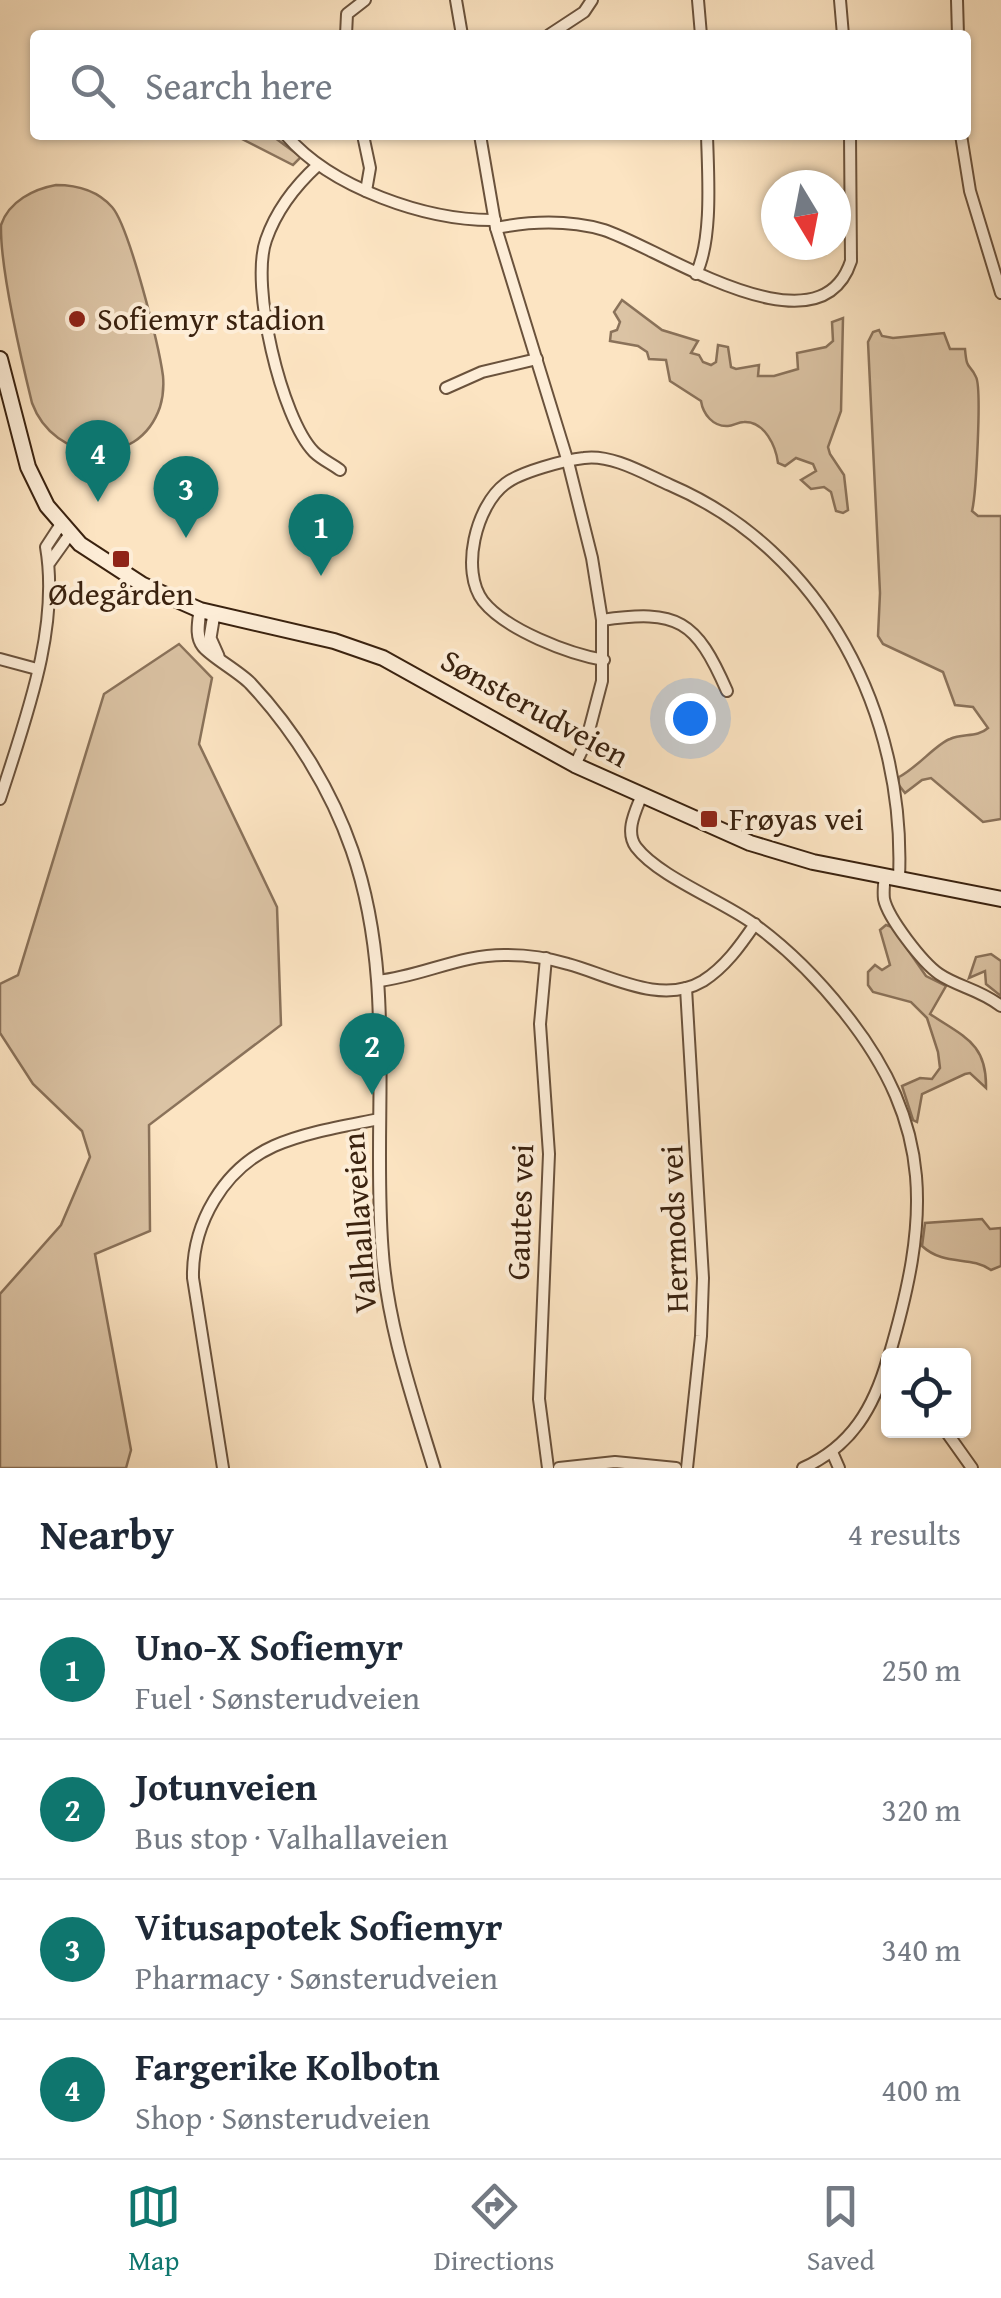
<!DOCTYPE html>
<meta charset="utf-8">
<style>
body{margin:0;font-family:"Gentium Book Plus",serif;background:#f6f6f7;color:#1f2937}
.controls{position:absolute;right:30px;bottom:30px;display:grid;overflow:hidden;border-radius:10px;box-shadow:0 2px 8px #0004}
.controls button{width:90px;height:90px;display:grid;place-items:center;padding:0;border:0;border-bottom:2px solid #e0e1e3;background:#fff;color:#1f2937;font:50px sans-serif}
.compass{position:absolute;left:761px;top:170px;width:90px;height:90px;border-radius:50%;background:#fff;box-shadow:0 2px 8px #0004;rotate:170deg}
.you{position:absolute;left:690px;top:718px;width:35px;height:35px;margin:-25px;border:8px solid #fff;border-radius:50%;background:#1a73e8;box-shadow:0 0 0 15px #1a73e833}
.badge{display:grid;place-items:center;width:65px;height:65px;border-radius:50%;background:#0f766e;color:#fff;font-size:32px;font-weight:700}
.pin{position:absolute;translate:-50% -82px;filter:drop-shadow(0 2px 5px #0008)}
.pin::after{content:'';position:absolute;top:52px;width:35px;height:30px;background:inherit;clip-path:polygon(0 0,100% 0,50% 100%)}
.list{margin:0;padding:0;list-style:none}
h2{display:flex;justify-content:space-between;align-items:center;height:130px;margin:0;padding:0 40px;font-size:42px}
h2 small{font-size:32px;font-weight:400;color:#747a83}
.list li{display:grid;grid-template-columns:65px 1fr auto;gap:30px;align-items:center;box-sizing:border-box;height:140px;padding:0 40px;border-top:2px solid #e0e1e3}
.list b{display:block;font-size:38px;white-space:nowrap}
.list p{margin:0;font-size:32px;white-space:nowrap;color:#747a83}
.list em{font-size:32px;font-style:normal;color:#747a83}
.icon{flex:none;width:55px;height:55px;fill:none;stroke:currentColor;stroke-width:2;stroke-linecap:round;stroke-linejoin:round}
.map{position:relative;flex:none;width:1001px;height:1468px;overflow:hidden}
.search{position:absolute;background:#fff;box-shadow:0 2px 8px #0004;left:30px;right:30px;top:30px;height:110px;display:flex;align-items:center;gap:25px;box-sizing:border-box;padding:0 35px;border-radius:10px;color:#747a83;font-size:38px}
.sheet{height:690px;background:#fff}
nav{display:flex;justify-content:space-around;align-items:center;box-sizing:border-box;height:140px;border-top:2px solid #e0e1e3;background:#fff;font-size:28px;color:#747a83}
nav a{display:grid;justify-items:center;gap:5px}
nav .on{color:#0f766e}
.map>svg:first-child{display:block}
.green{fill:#dbc3a4;stroke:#8a725a;stroke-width:2.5}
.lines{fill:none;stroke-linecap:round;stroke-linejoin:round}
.minor-casing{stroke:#6a523c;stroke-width:14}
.tertiary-casing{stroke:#6a523c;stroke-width:15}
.secondary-casing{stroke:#3a220f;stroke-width:18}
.minor{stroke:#fdedd7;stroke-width:10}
.tertiary{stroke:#fdedd7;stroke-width:11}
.secondary{stroke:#fdedd7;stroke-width:14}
.poi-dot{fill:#8f2418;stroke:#fdedd7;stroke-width:4}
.labels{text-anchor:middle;stroke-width:8;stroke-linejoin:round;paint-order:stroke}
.poi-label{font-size:32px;fill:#3a220f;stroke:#fdedd7;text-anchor:start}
.street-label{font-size:32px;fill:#3a220f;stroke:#fdedd7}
</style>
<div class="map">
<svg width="1001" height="1468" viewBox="0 0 1001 1468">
<rect width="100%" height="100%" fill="#fce4c2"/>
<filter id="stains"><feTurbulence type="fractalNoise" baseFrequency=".002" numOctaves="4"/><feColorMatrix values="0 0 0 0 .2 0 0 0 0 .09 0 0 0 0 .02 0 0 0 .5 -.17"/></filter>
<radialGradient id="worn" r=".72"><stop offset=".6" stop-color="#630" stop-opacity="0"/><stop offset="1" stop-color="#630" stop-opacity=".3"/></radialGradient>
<g class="green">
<path d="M 234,135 L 271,135 L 301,157 L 293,165 Z"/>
<path d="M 56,185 C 77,185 97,190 112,207 C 129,226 159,346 163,376 C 164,387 163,397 160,407 C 138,471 54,463 32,403 C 21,358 0,267 1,225 C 9,201 34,189 56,185 Z"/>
<path d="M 622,300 L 662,330 L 698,341 L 691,353 L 699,355 L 703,362 L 711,365 L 716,362 L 718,345 L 728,347 L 731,367 L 736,369 L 759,365 L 758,376 L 774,376 L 798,369 L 797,353 L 826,347 L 833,341 L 832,322 L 843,318 L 841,411 L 828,447 L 830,454 L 844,475 L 848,510 L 843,513 L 836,511 L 831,492 L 824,487 L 811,489 L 801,480 L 816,471 L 813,464 L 796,458 L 785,466 L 778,463 C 776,447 765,421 744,422 C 738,422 733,426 728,426 C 713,427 703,414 701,401 L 670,381 L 666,360 L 649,359 L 647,352 L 638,346 L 610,341 L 611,332 L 617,330 L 620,322 L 614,312 Z"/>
<path d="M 879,330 L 882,336 L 893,338 L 944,333 L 950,349 L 965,349 C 967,372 969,362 976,377 C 982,388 976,495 972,511 L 978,516 L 1001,516 L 1001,819 L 983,822 L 931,778 L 922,780 L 905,793 L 898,784 L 899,777 C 918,767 936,744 950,739 C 963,733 977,738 988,728 L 973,707 L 955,705 L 943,672 L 883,644 L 878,636 L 880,593 L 868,342 L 873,332 Z"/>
<path d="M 179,644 L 212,678 L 199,744 L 277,907 L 281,1025 L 149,1125 L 150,1231 L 95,1254 L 131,1450 L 126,1468 L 0,1468 L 0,1294 L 61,1225 L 90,1157 L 82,1131 L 33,1084 L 0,1033 L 0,984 L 18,975 L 104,694 Z"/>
<path d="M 886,925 L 892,927 L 926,976 L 946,986 L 930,1014 C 964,1037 987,1043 986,1088 L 970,1073 L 965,1074 L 922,1094 L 917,1122 L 913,1120 L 902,1086 L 920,1078 L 932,1079 L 940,1068 L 938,1052 L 927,1018 L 911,1002 L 873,992 L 868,985 L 868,972 L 875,965 L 882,970 L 890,965 L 880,930 Z"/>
<path d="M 991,954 L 1001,961 L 1001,996 L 986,984 L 985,971 L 969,978 L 976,957 Z"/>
<path d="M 982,1219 L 990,1229 L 1001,1228 L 1001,1266 L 991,1270 C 970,1255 945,1267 922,1246 L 925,1223 Z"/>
</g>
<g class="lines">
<g class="minor-casing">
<g id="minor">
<path d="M 456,0 L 462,35"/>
<path d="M 698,0 L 701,35"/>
<path d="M 840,0 L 843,35"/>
<path d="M 957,0 L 958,35"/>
<path d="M 346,35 L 347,14 L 365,0"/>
<path d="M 549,35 L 584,12 L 592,0"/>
<path d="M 286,135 C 331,188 427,221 495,220"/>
<path d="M 363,135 L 370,168 L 366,191"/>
<path d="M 480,135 L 496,228 L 568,462 L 592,558 L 602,620 L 602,681 L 586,742 L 575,765"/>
<path d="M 961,135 L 970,191 L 1001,293"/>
<path d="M 318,165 C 295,186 276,211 266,240 C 250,285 281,418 314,452 C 321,459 332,464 340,470"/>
<path d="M 496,228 C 532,221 569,220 604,230 C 658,247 819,359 851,261 L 850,135"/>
<path d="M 696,274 C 713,239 708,174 707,135"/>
<path d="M 446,388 L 482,372 L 537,359"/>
<path d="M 50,562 L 70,534"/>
<path d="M 602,620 C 678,609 696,620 727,691"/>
<path d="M 0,659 L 37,669"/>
<path d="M 604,660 C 569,654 506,630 483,601 C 460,571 476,506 505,484 C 520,472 565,460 584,458 C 612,454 645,474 670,485 C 824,551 906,715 899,878"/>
<path d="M 641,797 C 635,812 625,832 636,847 C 658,876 720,900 751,922 C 786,947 817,978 844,1012 C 936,1127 929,1220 889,1356"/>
<path d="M 0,799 C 25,720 60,629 46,547 L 61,524"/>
<path d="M 885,875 C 884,883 883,891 884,899 C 888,918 922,962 939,974 C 958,987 979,989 1001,1006"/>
<path d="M 546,958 L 540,1024 L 549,1154 L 539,1399 L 548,1468"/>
<path d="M 378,981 C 423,976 461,954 507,955 C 528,955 548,958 568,964 C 609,975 661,1006 703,981 C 725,967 740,946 755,924"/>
<path d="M 686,988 L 703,1278 L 701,1336 L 687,1468"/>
<path d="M 945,1430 L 972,1468"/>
<path d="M 832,1452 L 839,1468"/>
<path d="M 223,1468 L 193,1278 C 192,1224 223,1169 274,1146 C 306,1132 345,1126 379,1119"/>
<path d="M 559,1468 L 615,1462 L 676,1468"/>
<path d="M 803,1468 C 852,1446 874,1407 888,1358"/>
</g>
</g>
<g class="tertiary-casing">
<g id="tertiary">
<path d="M 200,610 C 199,621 195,636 203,646 C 209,655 238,671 250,683 C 294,730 331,789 352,850 C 397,979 372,1115 382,1248 C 387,1324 412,1396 434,1468"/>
<path d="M 214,614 L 210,638 L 218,656"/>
</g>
</g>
<g class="secondary-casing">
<path id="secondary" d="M 0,359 L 28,467 L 47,506 L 80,544 L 143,585 L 200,610 L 334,641 L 383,658 L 575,765 L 750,843 L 813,862 L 1001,899"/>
</g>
<use href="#minor" class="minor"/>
<use href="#tertiary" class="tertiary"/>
<use href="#secondary" class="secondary"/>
</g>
<g class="poi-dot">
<circle cx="77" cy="319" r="10"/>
<rect x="111" y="549" width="20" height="20" rx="5"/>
<rect x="699" y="809" width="20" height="20" rx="5"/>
</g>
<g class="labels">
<g class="poi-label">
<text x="97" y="330">Sofiemyr stadion</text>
<text x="121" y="605" text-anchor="middle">Ødegården</text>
<text x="729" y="830">Frøyas vei</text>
</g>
<g class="street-label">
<text transform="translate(535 708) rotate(29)" y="11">Sønsterudveien</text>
<text transform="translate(520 1212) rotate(-88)" y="11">Gautes vei</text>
<text transform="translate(359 1223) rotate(-94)" y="11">Valhallaveien</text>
<text transform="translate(674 1229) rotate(-92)" y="11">Hermods vei</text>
</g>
</g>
<rect width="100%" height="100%" filter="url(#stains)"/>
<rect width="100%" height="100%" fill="url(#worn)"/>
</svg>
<div class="controls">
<button><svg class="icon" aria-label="locate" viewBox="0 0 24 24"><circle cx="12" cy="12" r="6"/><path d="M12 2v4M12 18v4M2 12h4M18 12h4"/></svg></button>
</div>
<svg class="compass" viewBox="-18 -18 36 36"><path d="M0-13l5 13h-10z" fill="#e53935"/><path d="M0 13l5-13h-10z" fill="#747a83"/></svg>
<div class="you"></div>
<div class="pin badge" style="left:321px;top:576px">1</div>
<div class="pin badge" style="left:372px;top:1095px">2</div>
<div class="pin badge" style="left:186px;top:538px">3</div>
<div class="pin badge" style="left:98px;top:502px">4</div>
<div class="search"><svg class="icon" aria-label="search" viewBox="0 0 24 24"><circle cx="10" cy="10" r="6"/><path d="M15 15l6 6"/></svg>Search here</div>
</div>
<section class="sheet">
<h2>Nearby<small>4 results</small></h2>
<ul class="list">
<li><span class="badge">1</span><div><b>Uno-X Sofiemyr</b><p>Fuel · Sønsterudveien</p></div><em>250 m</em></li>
<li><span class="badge">2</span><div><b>Jotunveien</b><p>Bus stop · Valhallaveien</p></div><em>320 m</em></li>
<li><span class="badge">3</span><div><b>Vitusapotek Sofiemyr</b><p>Pharmacy · Sønsterudveien</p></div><em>340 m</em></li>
<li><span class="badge">4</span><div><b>Fargerike Kolbotn</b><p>Shop · Sønsterudveien</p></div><em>400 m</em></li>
</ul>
</section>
<nav>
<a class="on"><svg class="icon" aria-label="map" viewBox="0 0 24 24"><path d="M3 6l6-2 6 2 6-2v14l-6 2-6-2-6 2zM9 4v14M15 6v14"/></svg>Map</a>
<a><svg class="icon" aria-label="directions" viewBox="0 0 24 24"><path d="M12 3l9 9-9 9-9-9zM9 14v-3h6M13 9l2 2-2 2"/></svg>Directions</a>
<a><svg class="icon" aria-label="saved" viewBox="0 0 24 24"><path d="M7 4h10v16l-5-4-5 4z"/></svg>Saved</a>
</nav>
